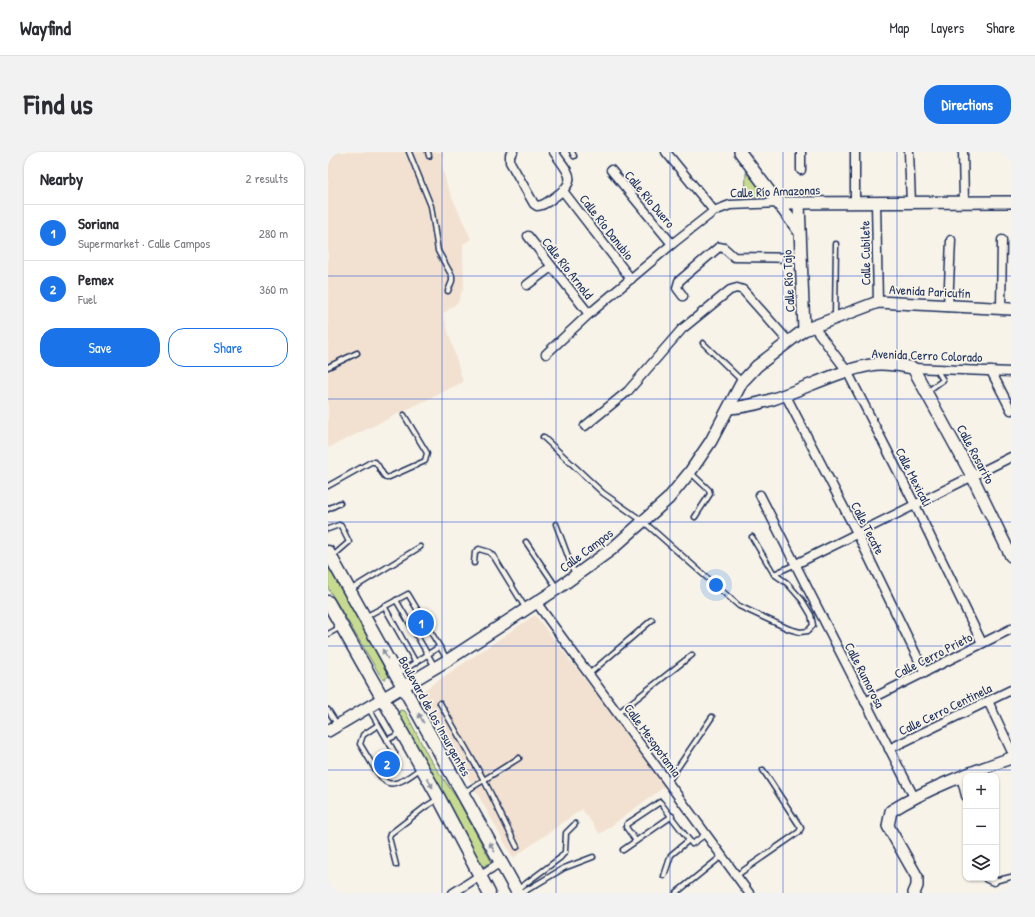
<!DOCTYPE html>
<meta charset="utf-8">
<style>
body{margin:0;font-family:"Patrick Hand",sans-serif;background:#f2f2f3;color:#2b2b33}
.controls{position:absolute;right:12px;bottom:12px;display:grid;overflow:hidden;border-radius:8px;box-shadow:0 1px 3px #0004}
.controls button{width:36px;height:36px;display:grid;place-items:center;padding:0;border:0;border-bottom:1px solid #e1e1e2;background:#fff;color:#2b2b33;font:20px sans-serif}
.you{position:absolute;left:388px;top:433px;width:14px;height:14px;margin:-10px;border:3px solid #fff;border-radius:50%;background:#1a73e8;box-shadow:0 0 0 6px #1a73e833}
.badge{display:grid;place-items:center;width:26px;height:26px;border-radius:50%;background:#1a73e8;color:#fff;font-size:13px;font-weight:700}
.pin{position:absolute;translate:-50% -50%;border:2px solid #fff;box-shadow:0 1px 4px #0006}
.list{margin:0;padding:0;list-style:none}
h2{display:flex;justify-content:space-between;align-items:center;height:52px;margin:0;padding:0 16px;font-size:17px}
h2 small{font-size:13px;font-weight:400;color:#7c7c81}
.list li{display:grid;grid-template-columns:26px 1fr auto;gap:12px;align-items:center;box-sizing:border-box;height:56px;padding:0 16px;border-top:1px solid #e1e1e2}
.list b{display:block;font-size:15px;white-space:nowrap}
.list p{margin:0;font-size:13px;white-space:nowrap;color:#7c7c81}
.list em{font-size:13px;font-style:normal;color:#7c7c81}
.actions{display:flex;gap:8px;padding:12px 16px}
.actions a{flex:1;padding:9px 0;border:1px solid #1a73e8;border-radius:16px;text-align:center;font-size:14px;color:#1a73e8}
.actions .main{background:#1a73e8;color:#fff}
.icon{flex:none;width:22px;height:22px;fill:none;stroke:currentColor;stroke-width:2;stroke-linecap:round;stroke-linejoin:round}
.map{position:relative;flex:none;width:683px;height:741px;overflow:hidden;border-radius:16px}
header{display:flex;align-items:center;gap:24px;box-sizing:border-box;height:56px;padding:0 20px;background:#fff;border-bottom:1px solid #e1e1e2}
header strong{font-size:19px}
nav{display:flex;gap:22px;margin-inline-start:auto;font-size:14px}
.intro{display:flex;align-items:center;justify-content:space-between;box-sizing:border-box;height:96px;padding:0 24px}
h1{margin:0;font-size:28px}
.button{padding:10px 18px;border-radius:16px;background:#1a73e8;color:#fff;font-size:14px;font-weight:700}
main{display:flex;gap:24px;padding:0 24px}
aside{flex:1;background:#fff;border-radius:16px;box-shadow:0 1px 3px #0004}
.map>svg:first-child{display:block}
.built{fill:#f2e1d0}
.green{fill:#c7db90;stroke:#718577}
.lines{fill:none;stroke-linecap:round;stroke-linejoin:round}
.lane-casing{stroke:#1b2f5e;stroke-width:7}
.street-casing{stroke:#1b2f5e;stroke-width:11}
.secondary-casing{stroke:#1b2f5e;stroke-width:14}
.primary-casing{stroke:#1b2f5e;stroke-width:15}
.lane{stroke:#f7f3e8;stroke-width:4}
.street{stroke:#f7f3e8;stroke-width:8}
.secondary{stroke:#f7f3e8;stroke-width:11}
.primary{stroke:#f7f3e8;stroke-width:12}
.oneway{fill:#8991a3}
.grid{fill:none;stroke:#1d4ed8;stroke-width:1;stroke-opacity:0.55}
.labels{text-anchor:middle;stroke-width:3.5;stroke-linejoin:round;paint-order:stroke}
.street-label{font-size:13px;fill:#1b2f5e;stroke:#f7f3e8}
</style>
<header>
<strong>Wayfind</strong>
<nav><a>Map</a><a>Layers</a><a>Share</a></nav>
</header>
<div class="intro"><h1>Find us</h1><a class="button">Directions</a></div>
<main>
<aside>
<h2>Nearby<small>2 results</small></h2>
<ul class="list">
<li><span class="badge">1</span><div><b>Soriana</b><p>Supermarket · Calle Campos</p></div><em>280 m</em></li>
<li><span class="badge">2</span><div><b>Pemex</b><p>Fuel</p></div><em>360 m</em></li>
</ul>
<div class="actions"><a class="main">Save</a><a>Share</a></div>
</aside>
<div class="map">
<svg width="683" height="741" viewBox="0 0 683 741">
<rect width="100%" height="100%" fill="#f7f3e8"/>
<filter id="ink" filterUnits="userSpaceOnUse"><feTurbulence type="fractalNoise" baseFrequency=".025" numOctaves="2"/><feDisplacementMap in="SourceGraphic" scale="8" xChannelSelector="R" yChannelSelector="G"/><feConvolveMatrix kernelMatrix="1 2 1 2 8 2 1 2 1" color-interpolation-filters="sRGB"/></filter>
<g filter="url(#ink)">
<g class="built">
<path d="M 0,0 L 115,0 L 116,2 L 113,9 L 119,34 L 143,87 L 135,92 L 136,134 L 130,150 L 115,162 L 135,230 L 0,296 Z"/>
<path d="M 207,463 L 339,633 L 272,682 L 254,657 L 185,706 L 93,540 Z"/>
</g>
<g class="green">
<path d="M 418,21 L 440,44 L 417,45 Z"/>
<path d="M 0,413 L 61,524 L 55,528 L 0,436 Z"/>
<path d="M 72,558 L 77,559 L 101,606 L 130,648 L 164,711 L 159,712 L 155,715 L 70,563 Z"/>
</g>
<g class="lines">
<g class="lane-casing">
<g id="lane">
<path d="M 81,0 L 103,54 L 110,99 L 124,124 L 124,129 L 120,139"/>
<path d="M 100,0 L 101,4"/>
<path d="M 244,0 L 246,4"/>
<path d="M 507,164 L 508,92"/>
<path d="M 375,191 L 414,229"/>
<path d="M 0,215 L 29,201"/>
<path d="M 604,236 L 615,228 L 608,217"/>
<path d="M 215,285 L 275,341 L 316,370 L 411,454 L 461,477 L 472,480 L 480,479 L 485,473 L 483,463 L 474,448 L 459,431 L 446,422 L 424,385"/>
<path d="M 363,321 L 381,338 L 382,342 L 367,365"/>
<path d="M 0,334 L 43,310 L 47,310 C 52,314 53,323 59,326 L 97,309 L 99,301 L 76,263"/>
<path d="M 0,357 L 12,351"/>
<path d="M 228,372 L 247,423"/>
<path d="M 0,377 L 11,373 L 13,374 L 21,390 L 5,404"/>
<path d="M 198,390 L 229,436"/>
<path d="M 146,411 L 147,400 L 151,397 L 161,400 L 166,405 L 198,457"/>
<path d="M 446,422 L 468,412"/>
<path d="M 22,438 L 92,395"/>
<path d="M 68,448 L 107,515"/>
<path d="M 56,454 L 88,511"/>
<path d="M 37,465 L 80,442 L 119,507"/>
<path d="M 0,482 L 13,475"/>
<path d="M 70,522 L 111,495"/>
<path d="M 261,522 L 324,468"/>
<path d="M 112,551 L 156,628 L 189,695"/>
<path d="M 41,557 L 67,601 L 66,606 L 60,610"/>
<path d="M 0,558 L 9,572"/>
<path d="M 290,561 L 364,503"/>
<path d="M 50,573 L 35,583 L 32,592 L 47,617 L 54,613"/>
<path d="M 59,588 L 73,581"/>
<path d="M 47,617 C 50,621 54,627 58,630 C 68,636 85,622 93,616"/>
<path d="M 340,630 L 384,565"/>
<path d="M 135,641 L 191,606"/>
<path d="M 308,689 L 298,675 L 299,672 L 332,650 L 364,692 L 378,682"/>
<path d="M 295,698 L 344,664"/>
<path d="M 68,713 L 61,685 L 62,682 L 97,655 L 110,647"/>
<path d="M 409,723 L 471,680 L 473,676 L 435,618"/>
<path d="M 336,724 L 343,703 L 361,688"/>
<path d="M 666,729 L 683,725"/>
<path d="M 189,738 L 232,706 L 237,700 L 238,681 L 247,672"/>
<path d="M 194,741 L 236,716 L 265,705"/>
<path d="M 348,741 L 394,704"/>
</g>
</g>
<g class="street-casing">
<g id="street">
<path d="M 185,0 L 182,3 L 182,10 L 206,52 L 209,54 C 216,54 222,48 228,44 C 252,27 239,20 226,0"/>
<path d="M 338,0 L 386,59"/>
<path d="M 527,0 L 527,51"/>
<path d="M 581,0 L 583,51"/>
<path d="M 635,0 L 636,50"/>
<path d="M 283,18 L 344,92"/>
<path d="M 473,18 L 473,0"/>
<path d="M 235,39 L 303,127"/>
<path d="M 548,51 L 550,150"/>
<path d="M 200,84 L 261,162"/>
<path d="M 199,133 L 223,115"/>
<path d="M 355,144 L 349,136 L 351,129 L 391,95 L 396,96 L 406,105 L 472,106"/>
<path d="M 620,155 L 623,88"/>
<path d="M 673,157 L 674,88"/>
<path d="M 486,175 L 519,219 L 587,353 L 654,491"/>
<path d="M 218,202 L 261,162 L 344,92 L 386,59 L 402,53 L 450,51"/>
<path d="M 585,216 L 683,220"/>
<path d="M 663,219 L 683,258"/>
<path d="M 458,244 L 529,381 L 597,521"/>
<path d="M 257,274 L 300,239 L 354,177 L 402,138 L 409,136 L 415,138 L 460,189"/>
<path d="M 432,343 L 586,645"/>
<path d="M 468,412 L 683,305"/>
<path d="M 208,450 L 421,741"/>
<path d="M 660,549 L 683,598"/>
<path d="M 537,550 L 683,477"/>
<path d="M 561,597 L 683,538"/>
<path d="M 633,624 L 638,644"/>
<path d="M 659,726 L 666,729"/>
<path d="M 125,741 L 173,710"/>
</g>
</g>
<g class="secondary-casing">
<g id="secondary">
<path d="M 412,0 L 471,79"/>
<path d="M 450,51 L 683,50"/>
<path d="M 471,52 L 476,178"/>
<path d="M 401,256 C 452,253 494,222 543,213 C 556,210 573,214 585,216 L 644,324 L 683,404"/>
<path d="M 0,579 L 120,508 L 229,437 L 284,397 L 340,347 L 362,320 L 383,289 L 414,230 L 429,214 L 476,178 L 550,150 L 683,157"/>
<path d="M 586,741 L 589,734 L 589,725 L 560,674 L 563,659 C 600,636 641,621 683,606"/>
</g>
</g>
<g class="primary-casing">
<g id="primary">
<path d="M 0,400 L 190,741"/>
<path d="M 0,450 L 111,646 L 161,741"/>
</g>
</g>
<use href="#lane" class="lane"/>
<use href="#street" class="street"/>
<use href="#secondary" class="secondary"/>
<use href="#primary" class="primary"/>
</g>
<defs><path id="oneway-solid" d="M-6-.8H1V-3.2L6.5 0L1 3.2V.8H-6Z"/></defs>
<g class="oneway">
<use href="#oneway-solid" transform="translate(57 502) rotate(-119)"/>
<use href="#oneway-solid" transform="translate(93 566) rotate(-119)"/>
<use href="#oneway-solid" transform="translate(102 631) rotate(60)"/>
<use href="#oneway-solid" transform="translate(164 695) rotate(-119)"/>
</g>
</g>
<path class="grid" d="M 114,0 L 114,741M 228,0 L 228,741M 342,0 L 342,741M 455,0 L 455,741M 569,0 L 569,741M 0,124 L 683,124M 0,247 L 683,247M 0,370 L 683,370M 0,494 L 683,494M 0,618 L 683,618"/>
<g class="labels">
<g class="street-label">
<text transform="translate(447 39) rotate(-2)" y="5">Calle Río Amazonas</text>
<text transform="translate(322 47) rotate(50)" y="5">Calle Río Duero</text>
<text transform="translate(279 75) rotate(52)" y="5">Calle Río Danubio</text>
<text transform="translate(537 101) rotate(-91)" y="5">Calle Cubilete</text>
<text transform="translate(240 116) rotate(52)" y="5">Calle Río Arnold</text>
<text transform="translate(460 129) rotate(-93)" y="5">Calle Río Tajo</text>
<text transform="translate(602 139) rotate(3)" y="5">Avenida Paricutín</text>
<text transform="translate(599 203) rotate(2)" y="5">Avenida Cerro Colorado</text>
<text transform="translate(648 302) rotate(62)" y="5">Calle Rosarito</text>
<text transform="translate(586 325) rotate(63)" y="5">Calle Mexicali</text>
<text transform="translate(540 376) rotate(63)" y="5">Calle Tecate</text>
<text transform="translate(258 398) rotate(-37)" y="5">Calle Campos</text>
<text transform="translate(605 503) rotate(-27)" y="5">Calle Cerro Prieto</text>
<text transform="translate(537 523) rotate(63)" y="5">Calle Rumorosa</text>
<text transform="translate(617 557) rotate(-26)" y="5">Calle Cerro Centinela</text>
<text transform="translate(107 564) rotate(61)" y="5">Boulevard de los Insurgentes</text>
<text transform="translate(325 588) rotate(54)" y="5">Calle Mesopotamia</text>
</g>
</g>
</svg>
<div class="controls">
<button>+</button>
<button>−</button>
<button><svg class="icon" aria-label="layers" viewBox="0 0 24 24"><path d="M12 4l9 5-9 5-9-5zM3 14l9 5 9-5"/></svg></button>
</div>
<div class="you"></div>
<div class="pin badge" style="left:93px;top:471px">1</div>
<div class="pin badge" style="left:59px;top:612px">2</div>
</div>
</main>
